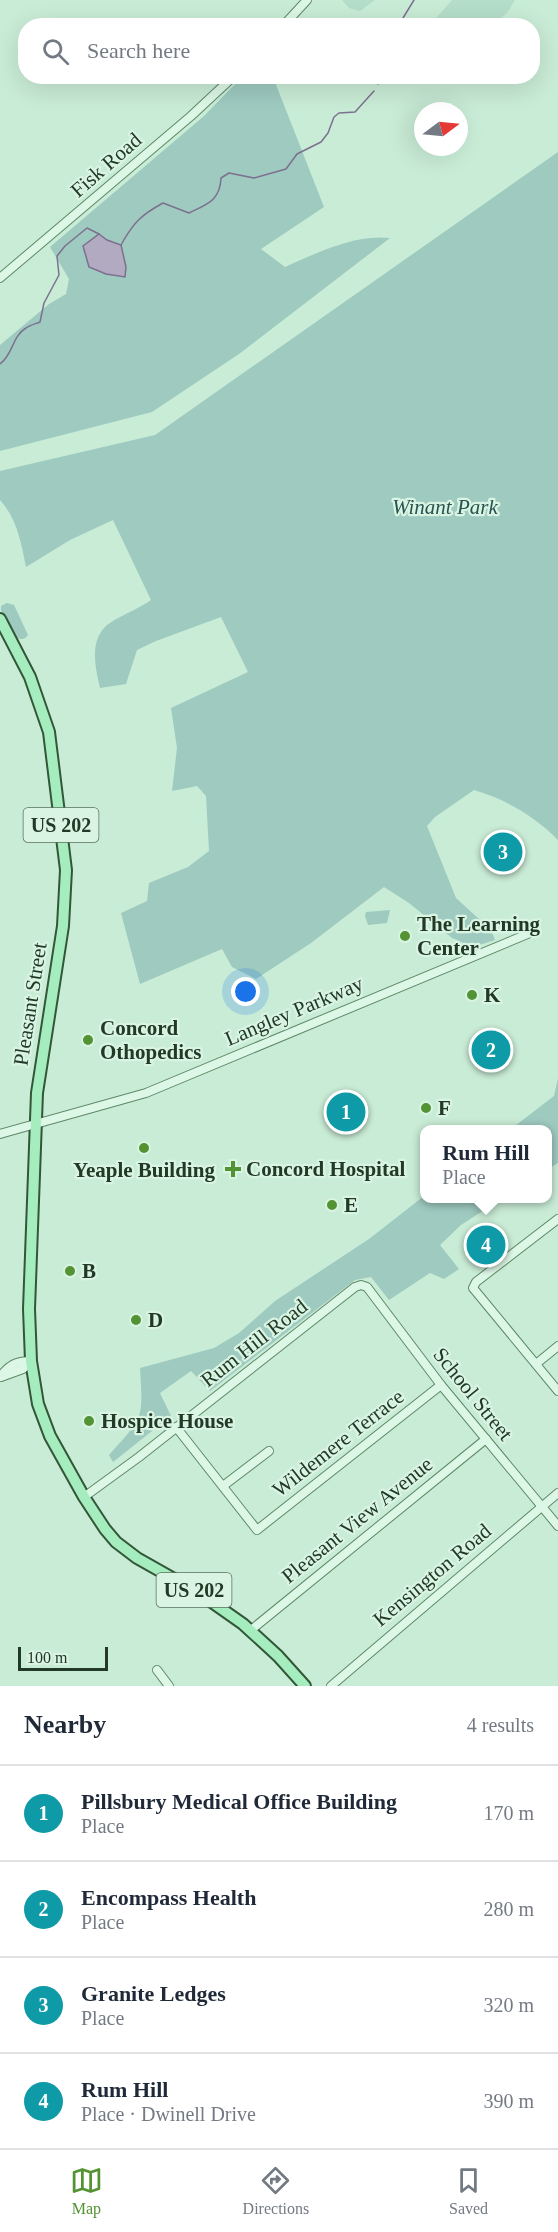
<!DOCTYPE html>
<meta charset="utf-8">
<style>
body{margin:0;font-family:"Times New Roman",serif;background:#f6f6f7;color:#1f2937}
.compass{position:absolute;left:414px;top:102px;width:54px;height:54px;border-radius:50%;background:#fff;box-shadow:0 6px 24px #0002;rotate:74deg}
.scale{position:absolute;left:18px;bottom:15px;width:90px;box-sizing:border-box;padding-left:6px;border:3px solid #213925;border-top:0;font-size:16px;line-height:21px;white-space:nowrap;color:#213925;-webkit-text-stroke:4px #d9f4e3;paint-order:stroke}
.you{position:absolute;left:246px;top:992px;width:21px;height:21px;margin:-15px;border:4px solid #fff;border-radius:50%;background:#1a73e8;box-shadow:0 0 0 9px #1a73e833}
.badge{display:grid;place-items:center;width:39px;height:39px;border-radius:50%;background:#549333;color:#fff;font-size:20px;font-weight:700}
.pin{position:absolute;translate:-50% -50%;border:3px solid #fff;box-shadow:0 2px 6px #0006}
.popup{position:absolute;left:420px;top:1125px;width:132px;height:78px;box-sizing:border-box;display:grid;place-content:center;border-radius:12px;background:#fff;filter:drop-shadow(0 2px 4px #0005);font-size:20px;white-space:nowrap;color:#747a83}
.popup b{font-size:22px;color:#1f2937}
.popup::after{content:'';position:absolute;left:50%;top:100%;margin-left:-12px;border:12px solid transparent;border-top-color:#fff}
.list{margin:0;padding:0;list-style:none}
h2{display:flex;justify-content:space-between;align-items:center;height:78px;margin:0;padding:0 24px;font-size:26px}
h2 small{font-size:20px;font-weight:400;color:#747a83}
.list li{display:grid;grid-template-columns:39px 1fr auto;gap:18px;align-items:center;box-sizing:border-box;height:96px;padding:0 24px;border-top:2px solid #e0e1e3}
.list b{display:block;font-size:22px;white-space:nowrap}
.list p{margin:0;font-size:20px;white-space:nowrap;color:#747a83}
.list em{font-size:20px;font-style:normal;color:#747a83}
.icon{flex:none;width:33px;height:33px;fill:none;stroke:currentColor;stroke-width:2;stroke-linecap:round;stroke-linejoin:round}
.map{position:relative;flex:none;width:558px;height:1686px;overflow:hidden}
.search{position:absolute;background:#fff;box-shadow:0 6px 24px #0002;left:18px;right:18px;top:18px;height:66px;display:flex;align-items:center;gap:15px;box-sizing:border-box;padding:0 21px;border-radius:24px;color:#747a83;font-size:22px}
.sheet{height:462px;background:#fff}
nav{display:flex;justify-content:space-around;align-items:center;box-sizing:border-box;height:84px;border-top:2px solid #e0e1e3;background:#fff;font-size:16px;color:#747a83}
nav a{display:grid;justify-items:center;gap:3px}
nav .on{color:#549333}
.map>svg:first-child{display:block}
.farmland{fill:#b4dec9}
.green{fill:#9ecac0}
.water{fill:#b2aac1;stroke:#7d708f;stroke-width:1.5}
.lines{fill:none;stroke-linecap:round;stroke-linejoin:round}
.stream{stroke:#7d708f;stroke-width:1.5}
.minor-casing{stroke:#5f8867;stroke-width:10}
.major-casing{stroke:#335637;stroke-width:14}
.minor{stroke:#dcf7e6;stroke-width:8}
.major{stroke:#a5ecbe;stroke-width:10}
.poi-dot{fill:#549333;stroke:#d9f4e3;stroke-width:2}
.labels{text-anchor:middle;stroke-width:4.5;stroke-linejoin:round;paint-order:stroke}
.shield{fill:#d9f4e3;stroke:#58715e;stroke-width:1.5}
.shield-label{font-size:20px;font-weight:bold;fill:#213925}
.street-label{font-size:21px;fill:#213925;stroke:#d9f4e3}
.park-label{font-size:21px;font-style:italic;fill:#295451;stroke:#d9f4e3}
.poi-label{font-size:21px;font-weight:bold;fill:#213925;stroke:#d9f4e3;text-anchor:start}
</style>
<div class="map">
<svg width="558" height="1686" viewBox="0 0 558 1686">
<rect width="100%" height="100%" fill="#c9ecd6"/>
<g class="farmland">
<path d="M 342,0 L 375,0 L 360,11 L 349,8 Z"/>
<path d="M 452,0 L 515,0 L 507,13 L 498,20 L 482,22 L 479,25 L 430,25 Z"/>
</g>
<g class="green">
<path d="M 242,77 L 273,77 L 324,207 L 261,249 L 285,267 C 317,253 354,234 390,238 L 239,354 L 152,412 L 0,451 L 0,345 L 49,304 L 66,294 L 69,279 L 50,247 L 204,116 Z"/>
<path d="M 558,152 L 558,840 C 535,816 505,799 474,790 L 435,817 L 427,826 L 456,898 L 491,930 L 495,940 L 473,947 L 452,938 L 409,903 L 384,887 L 311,943 L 256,979 L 232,967 L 222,949 L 140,984 L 121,913 L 147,901 L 149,883 L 188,867 L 209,851 L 206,796 L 197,786 L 172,791 L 177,748 L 171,708 L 248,672 L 221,617 L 156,641 L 137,650 L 126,684 L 100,688 C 96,670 89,643 105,627 C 114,618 139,609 151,600 L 113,520 L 70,540 L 26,567 C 21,542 17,519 0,500 L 0,471 L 155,435 Z"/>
<path d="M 7,603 L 14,605 L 28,635 C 25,640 20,640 16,637 L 1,610 L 1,606 Z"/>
<path d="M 390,910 L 387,923 L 368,925 L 365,916 L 366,912 Z"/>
<path d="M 558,1078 L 558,1163 L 548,1169 L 548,1130 L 511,1129 L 554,1096 Z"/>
<path d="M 424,1196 L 424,1198 L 501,1199 L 461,1225 L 440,1245 L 459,1269 L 444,1279 L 430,1273 L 389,1300 L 371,1277 L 355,1280 L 210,1391 L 191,1371 L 160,1393 L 171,1416 L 113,1462 L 109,1455 C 144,1416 143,1420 140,1368 L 214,1348 L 239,1333 L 275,1301 L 369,1239 Z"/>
</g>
<path class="water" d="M 99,234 L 107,240 L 121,245 L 126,267 L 125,277 L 106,274 L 89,267 L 83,246 Z"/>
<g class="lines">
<g class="stream">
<path d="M 403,26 L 403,18 L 414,0"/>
<path d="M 378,84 L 380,76"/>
<path d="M 121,245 C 133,223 141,215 163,203 L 189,213 C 207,204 220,201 221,178 L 229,173 L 254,178 L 286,169 L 297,154 L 321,142 L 328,133 L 334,117 L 339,113 L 355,112 L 374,91"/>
<path d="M 0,364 C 13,355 12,336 26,328 C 30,325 35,324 40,322 L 44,303 L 59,275 L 57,256 L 65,246 L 87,228 L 99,234"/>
</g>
<g class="minor-casing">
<g id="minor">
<path d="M 283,26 L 307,0"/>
<path d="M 0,278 L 191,116 L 234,76"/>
<path d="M 0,1134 L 146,1093 L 530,933"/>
<path d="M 558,1219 L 476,1282 L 473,1288 L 558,1391"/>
<path d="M 536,1364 L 558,1346"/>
<path d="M 0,1377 C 9,1365 16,1361 31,1361"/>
<path d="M 1,1377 L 23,1369 L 31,1361"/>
<path d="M 176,1427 L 257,1530 L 441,1385"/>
<path d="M 223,1486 L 269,1451"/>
<path d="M 84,1497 L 139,1457 L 355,1287 L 361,1285 L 367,1287 L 441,1385 L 558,1526"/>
<path d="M 251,1630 L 486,1439"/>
<path d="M 157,1670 L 169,1686"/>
<path d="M 331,1686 L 558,1493"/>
</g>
</g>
<g class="major-casing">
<path id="major" d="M 0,619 L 30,677 L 49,732 L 66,870 L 63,926 L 37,1093 L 29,1309 L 31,1361 L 38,1404 L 50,1436 L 84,1497 L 105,1529 L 116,1542 L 137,1558 L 199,1593 L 243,1624 L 278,1656 L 305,1686"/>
</g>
<use href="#minor" class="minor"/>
<use href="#major" class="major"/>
</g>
<g class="poi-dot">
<circle cx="405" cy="936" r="6"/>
<circle cx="472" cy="995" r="6"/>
<circle cx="88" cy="1040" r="6"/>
<circle cx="426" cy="1108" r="6"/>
<circle cx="144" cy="1148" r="6"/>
<path d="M230 1160h6v6h6v6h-6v6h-6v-6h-6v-6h6z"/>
<circle cx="332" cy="1205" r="6"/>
<circle cx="70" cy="1271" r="6"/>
<circle cx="136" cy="1320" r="6"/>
<circle cx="89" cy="1421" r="6"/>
</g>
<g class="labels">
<g class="shield">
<rect x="23.5" y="808" width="75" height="34" rx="4.5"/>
<rect x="156.5" y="1573" width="75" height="34" rx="4.5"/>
</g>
<g class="shield-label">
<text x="61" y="832">US 202</text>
<text x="194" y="1597">US 202</text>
</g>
<g class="street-label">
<text transform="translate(106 165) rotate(-41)" y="7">Fisk Road</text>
<text transform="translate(30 1004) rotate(-81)" y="7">Pleasant Street</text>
<text transform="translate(294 1011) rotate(-23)" y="7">Langley Parkway</text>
<text transform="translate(254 1343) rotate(-38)" y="7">Rum Hill Road</text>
<text transform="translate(473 1394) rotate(51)" y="7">School Street</text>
<text transform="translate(338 1443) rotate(-38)" y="7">Wildemere Terrace</text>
<text transform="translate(357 1520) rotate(-39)" y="7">Pleasant View Avenue</text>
<text transform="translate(432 1575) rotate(-40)" y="7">Kensington Road</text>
</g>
<g class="park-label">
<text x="445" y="514">Winant Park</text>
</g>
<g class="poi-label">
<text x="417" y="931">The Learning<tspan x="417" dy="24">Center</tspan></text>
<text x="484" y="1002">K</text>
<text x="100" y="1035">Concord<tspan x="100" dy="24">Othopedics</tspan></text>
<text x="438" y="1115">F</text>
<text x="246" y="1176">Concord Hospital</text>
<text x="144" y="1177" text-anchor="middle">Yeaple Building</text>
<text x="344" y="1212">E</text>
<text x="82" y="1278">B</text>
<text x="148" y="1327">D</text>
<text x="101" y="1428">Hospice House</text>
</g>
</g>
</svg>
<svg class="compass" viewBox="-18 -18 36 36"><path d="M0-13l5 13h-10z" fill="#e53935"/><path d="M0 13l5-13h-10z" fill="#747a83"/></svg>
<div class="scale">100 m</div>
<div class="you"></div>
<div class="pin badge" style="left:346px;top:1112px;background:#0f9aa8">1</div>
<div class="pin badge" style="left:491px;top:1050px;background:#0f9aa8">2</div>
<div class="pin badge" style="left:503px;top:852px;background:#0f9aa8">3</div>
<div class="pin badge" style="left:486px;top:1245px;background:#0f9aa8">4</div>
<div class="popup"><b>Rum Hill</b>Place</div>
<div class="search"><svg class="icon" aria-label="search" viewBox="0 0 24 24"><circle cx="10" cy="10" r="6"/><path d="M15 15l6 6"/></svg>Search here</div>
</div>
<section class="sheet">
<h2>Nearby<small>4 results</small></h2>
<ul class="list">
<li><span class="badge" style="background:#0f9aa8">1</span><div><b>Pillsbury Medical Office Building</b><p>Place</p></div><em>170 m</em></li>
<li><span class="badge" style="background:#0f9aa8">2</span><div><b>Encompass Health</b><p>Place</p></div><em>280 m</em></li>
<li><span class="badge" style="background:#0f9aa8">3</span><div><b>Granite Ledges</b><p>Place</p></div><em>320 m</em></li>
<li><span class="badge" style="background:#0f9aa8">4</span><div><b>Rum Hill</b><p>Place · Dwinell Drive</p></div><em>390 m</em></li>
</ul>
</section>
<nav>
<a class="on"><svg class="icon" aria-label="map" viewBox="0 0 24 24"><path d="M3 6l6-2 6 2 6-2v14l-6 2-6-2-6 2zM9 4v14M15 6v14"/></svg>Map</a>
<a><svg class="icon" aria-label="directions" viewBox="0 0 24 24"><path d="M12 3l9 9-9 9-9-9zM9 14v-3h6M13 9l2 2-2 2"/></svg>Directions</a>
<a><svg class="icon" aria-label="saved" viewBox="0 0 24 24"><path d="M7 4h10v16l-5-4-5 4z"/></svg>Saved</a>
</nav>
